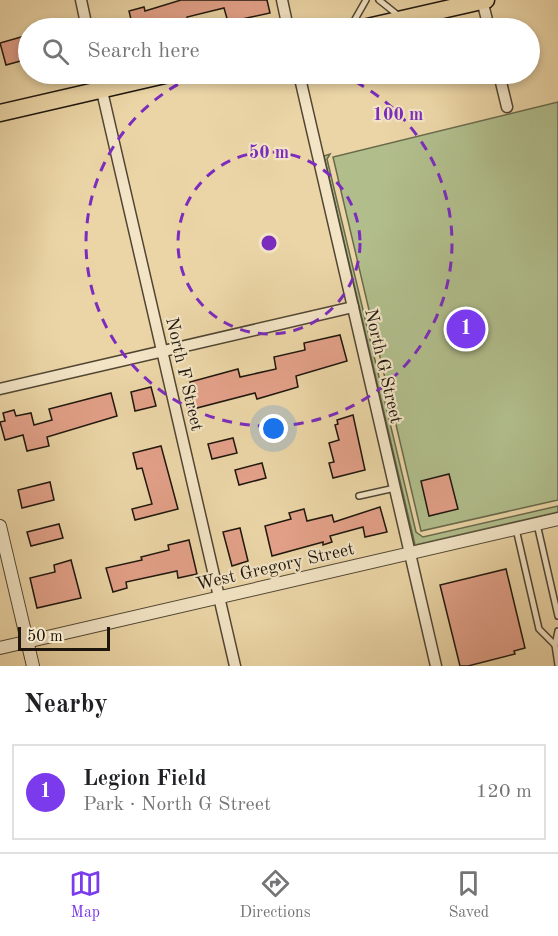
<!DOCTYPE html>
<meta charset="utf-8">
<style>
body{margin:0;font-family:"Old Standard TT",serif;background:#f2f2f2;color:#202124}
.scale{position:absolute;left:18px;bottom:15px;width:92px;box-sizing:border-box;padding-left:6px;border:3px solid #1e160d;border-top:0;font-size:16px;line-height:21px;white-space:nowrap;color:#1e160d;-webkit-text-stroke:4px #f2e4c5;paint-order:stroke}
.you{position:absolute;left:274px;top:429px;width:21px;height:21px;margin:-15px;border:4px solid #fff;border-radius:50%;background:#1a73e8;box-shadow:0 0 0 9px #1a73e833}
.badge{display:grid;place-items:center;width:39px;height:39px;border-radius:50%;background:#7c3aed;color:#fff;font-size:20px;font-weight:700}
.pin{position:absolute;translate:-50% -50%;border:3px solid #fff;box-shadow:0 2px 6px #0006}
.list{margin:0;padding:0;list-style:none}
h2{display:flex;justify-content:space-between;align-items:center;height:78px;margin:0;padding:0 24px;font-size:26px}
h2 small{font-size:20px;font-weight:400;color:#757577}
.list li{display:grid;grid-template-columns:39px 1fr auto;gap:18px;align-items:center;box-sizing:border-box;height:96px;margin:0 12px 12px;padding:0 12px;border:2px solid #e0e0e0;border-radius:0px}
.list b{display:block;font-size:22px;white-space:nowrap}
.list p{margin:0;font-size:20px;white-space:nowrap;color:#757577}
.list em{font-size:20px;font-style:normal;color:#757577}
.icon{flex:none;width:33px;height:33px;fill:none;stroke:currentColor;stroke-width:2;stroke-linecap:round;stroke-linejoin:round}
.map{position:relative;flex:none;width:558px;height:666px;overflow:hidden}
.search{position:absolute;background:#fff;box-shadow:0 3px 9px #0003;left:18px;right:18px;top:18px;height:66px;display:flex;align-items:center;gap:15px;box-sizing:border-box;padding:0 21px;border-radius:33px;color:#757577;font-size:22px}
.sheet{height:186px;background:#fff}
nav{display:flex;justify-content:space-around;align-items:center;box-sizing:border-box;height:84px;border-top:2px solid #e0e0e0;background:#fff;font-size:16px;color:#757577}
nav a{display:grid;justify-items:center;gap:3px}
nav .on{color:#7c3aed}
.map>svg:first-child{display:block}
.green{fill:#b1be8c;stroke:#686a4c;stroke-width:1.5}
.building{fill:#e3a189;stroke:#1e160d;stroke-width:1.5}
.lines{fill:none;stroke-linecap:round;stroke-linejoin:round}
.service-casing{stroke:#514633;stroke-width:8}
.minor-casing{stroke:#514633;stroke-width:13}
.tertiary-casing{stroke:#514633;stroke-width:14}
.primary-casing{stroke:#1e160d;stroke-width:19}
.service{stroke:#f2e4c5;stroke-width:5}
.minor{stroke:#f2e4c5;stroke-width:10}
.tertiary{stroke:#f2e4c5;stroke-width:12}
.primary{stroke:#ebd5a6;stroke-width:16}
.ring{fill:none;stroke:#7b2cbf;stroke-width:3;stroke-dasharray:10 8}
.labels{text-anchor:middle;stroke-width:4.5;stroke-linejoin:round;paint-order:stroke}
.street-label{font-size:18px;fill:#1e160d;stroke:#f2e4c5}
.centre{fill:#7b2cbf;stroke:#f2e4c5;stroke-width:3}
.ring-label{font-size:18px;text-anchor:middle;font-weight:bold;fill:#7b2cbf;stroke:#f2e4c5;stroke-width:4.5;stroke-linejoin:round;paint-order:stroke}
</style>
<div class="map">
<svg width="558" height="666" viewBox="0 0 558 666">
<rect width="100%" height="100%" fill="#ebd5a6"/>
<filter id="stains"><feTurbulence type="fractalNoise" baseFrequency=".00333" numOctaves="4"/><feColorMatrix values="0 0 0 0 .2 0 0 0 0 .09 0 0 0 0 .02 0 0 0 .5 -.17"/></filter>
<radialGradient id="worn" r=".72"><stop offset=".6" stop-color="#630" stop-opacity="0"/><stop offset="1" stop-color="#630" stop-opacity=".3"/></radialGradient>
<g class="green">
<path d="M 558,102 L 558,500 L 421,531 L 333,157 Z"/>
<path d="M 330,154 L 327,159 L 416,532 L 423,537 L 558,506 L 558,512 L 415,545 L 324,156 Z"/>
</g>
<g class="building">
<path d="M 181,0 L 267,0 L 270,13 L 228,22 L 224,8 L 187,17 L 187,19 L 179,21 L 180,24 L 171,27 L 170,22 L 149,28 L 133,28 L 129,11 L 144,7 L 145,11 Z"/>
<path d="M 28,35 L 28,59 L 6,65 L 0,43 Z"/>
<path d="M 340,335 L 347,361 L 296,376 L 298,387 L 257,399 L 255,393 L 193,409 L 189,395 L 193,394 L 190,382 L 238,369 L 240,377 L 276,369 L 274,357 L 305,350 L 304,343 Z"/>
<path d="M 151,387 L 156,406 L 135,411 L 131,392 Z"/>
<path d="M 111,393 L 117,416 L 47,437 L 49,446 L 27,451 L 23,435 L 5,440 L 0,422 L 5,421 L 3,413 L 14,410 L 16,416 L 31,413 L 34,425 L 52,420 L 49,409 Z"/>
<path d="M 353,415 L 365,470 L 333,478 L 329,463 L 334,462 L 329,443 L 339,440 L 335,425 L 338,424 L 337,420 Z"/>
<path d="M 233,438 L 237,453 L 212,459 L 208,444 Z"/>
<path d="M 161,446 L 178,509 L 135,520 L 132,509 L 152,504 L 142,468 L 137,469 L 133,453 Z"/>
<path d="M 262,463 L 266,478 L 239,485 L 235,470 Z"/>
<path d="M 449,474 L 458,509 L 429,516 L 421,481 Z"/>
<path d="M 50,482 L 54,500 L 22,508 L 18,490 Z"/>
<path d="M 380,507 L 387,532 L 365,537 L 363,527 L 330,536 L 332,542 L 323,545 L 323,542 L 272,556 L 265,526 L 291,519 L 289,513 L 304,509 L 307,521 L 332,515 L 334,522 Z"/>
<path d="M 59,524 L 63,538 L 31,546 L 27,532 Z"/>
<path d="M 240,528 L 248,561 L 232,566 L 223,532 Z"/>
<path d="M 189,540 L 197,574 L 178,578 L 177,571 L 126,582 L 127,588 L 113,592 L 106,568 L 142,560 L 141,557 L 169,550 L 168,545 Z"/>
<path d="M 71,560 L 81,598 L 37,608 L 30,578 L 55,572 L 54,565 Z"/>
<path d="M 506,569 L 525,648 L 514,651 L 515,654 L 468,666 L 460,666 L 440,585 Z"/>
</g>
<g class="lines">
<g class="service-casing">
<g id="service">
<path d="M 379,0 L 399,16"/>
<path d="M 350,28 L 366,0"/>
<path d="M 359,496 L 395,488"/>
<path d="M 537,524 L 558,616"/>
<path d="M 516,529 L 539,629 L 555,645"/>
<path d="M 558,631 L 555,645 L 558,665"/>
</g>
</g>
<g class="minor-casing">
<g id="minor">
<path d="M 81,0 L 87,28"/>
<path d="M 282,0 L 288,28"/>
<path d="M 482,0 L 489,28"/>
<path d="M 98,74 L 235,666"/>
<path d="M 299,74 L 436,666"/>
<path d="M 499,74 L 507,107"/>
<path d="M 0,389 L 353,307"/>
</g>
</g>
<g class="tertiary-casing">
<g id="tertiary">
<path d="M 0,526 L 33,666"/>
<path d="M 0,648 L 558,519"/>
</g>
</g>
<g class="primary-casing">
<g id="primary">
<path d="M 363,28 L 486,0"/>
<path d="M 0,113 L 169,74"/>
</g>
</g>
<use href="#service" class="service"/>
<use href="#minor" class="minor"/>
<use href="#tertiary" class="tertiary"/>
<use href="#primary" class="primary"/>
</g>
<g class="ring">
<circle cx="269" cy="243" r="91"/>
<path d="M339 74A183 183 0 1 1 199 74"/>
</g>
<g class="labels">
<g class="street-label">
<text transform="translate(384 366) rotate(77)" y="6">North G Street</text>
<text transform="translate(185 374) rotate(77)" y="6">North F Street</text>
<text transform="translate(275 566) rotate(-13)" y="6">West Gregory Street</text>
</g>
</g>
<circle cx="269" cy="243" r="9" class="centre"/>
<g class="ring-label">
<text x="398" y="120">100 m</text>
<text x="269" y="158">50 m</text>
</g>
<rect width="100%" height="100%" filter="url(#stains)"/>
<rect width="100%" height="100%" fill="url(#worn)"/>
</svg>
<div class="scale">50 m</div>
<div class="you"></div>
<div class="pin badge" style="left:466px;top:329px">1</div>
<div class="search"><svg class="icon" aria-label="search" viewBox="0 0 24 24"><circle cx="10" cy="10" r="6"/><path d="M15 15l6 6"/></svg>Search here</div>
</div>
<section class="sheet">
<h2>Nearby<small></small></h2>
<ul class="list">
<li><span class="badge">1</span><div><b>Legion Field</b><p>Park · North G Street</p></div><em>120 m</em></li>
</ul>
</section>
<nav>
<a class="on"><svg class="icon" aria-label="map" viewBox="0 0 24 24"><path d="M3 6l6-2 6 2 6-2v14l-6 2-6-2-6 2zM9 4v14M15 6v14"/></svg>Map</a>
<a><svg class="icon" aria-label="directions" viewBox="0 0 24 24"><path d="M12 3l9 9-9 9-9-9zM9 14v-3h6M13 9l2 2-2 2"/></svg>Directions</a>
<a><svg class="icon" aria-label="saved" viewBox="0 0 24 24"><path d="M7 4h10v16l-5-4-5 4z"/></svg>Saved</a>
</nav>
